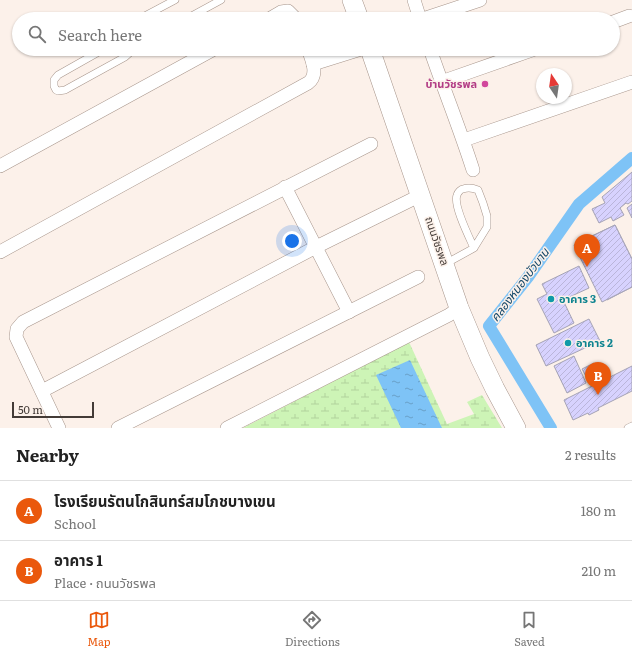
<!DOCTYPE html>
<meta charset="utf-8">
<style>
body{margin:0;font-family:Literata,"Noto Sans Thai",serif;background:#f2f2f2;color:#222}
.compass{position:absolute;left:536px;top:68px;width:36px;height:36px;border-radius:50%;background:#fff;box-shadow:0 1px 3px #0004;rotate:347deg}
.scale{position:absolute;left:12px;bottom:10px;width:82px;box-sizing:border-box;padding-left:4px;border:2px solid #433b37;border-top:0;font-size:11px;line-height:14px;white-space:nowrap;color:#433b37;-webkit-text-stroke:3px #fcf1ea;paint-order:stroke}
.you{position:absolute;left:292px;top:241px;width:14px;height:14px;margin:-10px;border:3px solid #fff;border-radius:50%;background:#1a73e8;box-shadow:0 0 0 6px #1a73e833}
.badge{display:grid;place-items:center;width:26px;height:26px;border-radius:50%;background:#ea580c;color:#fff;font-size:13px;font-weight:700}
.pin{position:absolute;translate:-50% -33px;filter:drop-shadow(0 1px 2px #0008)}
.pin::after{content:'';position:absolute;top:21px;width:14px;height:12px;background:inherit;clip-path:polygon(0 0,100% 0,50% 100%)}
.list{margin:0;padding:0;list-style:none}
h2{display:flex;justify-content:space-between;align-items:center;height:52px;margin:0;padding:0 16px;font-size:17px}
h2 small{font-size:13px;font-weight:400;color:#767676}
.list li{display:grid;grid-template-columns:26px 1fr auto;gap:12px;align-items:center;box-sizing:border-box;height:60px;padding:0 16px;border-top:1px solid #e0e0e0}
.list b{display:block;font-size:15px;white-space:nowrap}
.list p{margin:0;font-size:13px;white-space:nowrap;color:#767676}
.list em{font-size:13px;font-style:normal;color:#767676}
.icon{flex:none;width:22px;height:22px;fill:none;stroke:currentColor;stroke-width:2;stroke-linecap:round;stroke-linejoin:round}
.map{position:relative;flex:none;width:632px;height:428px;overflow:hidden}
.search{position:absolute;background:#fff;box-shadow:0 1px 3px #0004;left:12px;right:12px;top:12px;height:44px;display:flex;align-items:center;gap:10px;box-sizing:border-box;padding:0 14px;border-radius:22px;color:#767676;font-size:15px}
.sheet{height:172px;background:#fff}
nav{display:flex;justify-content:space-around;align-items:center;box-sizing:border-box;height:56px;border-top:1px solid #e0e0e0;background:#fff;font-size:11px;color:#767676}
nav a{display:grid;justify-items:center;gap:2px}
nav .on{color:#ea580c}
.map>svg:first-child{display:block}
.wetland{fill:url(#wetland-marsh)}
.water{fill:url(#water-ripples)}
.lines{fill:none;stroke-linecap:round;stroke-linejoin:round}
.canal{stroke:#7ec3f6;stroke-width:12}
.building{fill:url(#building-hatch);stroke:#a5a3b5}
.lane-casing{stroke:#a7958b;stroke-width:8}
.street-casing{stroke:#a7958b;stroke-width:14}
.secondary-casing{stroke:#a7958b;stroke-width:20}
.lane{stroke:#fff;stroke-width:7}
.street{stroke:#fff;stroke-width:13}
.secondary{stroke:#fff;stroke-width:19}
.hotel-dot{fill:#d1479c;stroke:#fcf1ea;stroke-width:1.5}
.culture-dot{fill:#0f9aa8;stroke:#fcf1ea;stroke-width:1.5}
.labels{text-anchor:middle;stroke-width:3;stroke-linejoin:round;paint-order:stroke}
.hotel-label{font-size:11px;font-weight:bold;fill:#b23c85;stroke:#fcf1ea;text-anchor:end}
.street-label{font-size:11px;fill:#433b37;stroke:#fcf1ea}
.culture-label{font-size:11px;font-weight:bold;fill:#0d838f;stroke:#fcf1ea;text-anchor:start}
.water-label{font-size:12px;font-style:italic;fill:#134769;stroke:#fcf1ea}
</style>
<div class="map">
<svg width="632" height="428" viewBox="0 0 632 428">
<defs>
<pattern id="wetland-marsh" width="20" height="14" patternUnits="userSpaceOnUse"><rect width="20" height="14" fill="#cdf4b6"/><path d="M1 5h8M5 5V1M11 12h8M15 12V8" fill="none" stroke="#b1d29d"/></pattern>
<pattern id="water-ripples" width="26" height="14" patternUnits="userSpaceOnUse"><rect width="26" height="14" fill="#7ec3f6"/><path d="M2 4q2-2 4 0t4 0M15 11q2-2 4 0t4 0" fill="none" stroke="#69a0c8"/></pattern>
<pattern id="building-hatch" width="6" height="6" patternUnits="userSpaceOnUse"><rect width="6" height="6" fill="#d7d2fe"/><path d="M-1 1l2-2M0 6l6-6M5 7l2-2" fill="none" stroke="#bab5da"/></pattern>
</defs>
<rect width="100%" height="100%" fill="#fcf1ea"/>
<path class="wetland" d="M 409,342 L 447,424 L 474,414 L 467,402 L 482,395 L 502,428 L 243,428 Z"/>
<path class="water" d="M 410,360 L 442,428 L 401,428 L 376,375 Z"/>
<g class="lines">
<path class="canal" d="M 551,428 L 489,326 L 528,277 L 579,204 L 632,158"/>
</g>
<g class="building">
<path d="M 632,172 L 632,201 L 628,204 L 626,203 L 620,208 L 624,215 L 613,221 L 611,217 L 599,223 L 592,209 L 605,203 L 602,197 Z"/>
<path d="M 632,204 L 632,218 L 627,208 Z"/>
<path d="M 615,225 L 632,259 L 632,287 L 607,300 L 579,242 Z"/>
<path d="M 615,225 L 632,259 L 632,287 L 602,302 L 574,245 Z"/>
<path d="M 579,266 L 589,288 L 563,300 L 574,323 L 554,333 L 537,299 L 547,294 L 542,284 Z"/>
<path d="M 589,319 L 600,341 L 546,366 L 536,345 Z"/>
<path d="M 574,356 L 586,383 L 567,393 L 554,366 Z"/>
<path d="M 594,363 L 600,375 L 588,380 L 582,369 Z"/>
<path d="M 632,366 L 632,391 L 598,408 L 599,410 L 589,415 L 588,413 L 573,420 L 564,400 Z"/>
</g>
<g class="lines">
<g class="lane-casing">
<g id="lane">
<path d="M 139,19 L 175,0"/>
<path d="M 186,19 L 221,0"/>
<path d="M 104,49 L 58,75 L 54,80 L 54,86 L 56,90 L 58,91 L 65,90 L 74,85 L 125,57 L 134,49"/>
<path d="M 445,264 L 474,248 L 487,227 L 487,216 L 483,203 L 478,190 C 473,188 469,187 463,189 C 461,189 458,192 457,195 C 453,205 469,237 474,248"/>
<path d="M 628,428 L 632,426"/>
</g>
</g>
<g class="street-casing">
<g id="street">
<path d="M 414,0 L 420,19"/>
<path d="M 269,19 L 281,12 L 288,11 L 296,19"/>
<path d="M 423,19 L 480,0"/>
<path d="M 613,22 L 629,16"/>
<path d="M 430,49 C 444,90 460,129 473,170"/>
<path d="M 313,64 L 361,49"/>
<path d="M 441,82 L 535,49"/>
<path d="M 464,140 L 632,82"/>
<path d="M 0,166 L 214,49"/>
<path d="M 285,187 L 349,312"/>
<path d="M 0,252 L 308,83 C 319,75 312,60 308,49"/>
<path d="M 42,391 L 316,247 L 421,195"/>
<path d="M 59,428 L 16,337 L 17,329 L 23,322 L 371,144"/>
<path d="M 118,428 L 418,277"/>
<path d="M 227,428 L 449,315 L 459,308"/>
</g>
</g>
<g class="secondary-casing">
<g id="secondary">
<path d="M 352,0 L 359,19"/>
<path d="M 370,49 L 459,308 L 480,358 L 495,389 L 516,428"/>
</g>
</g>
<use href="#lane" class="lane"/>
<use href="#street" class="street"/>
<use href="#secondary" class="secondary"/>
</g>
<circle class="hotel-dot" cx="485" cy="84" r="4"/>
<g class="culture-dot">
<circle cx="551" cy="299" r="4"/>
<circle cx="568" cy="343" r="4"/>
</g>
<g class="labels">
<g class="hotel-label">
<text x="477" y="88">บ้านวัชรพล</text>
</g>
<g class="street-label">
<text transform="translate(437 241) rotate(71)" y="4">ถนนวัชรพล</text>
</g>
<g class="culture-label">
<text x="559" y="303">อาคาร 3</text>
<text x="576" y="347">อาคาร 2</text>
</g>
<g class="water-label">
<text transform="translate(520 285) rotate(-53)" y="4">คลองหนองบัวบาน</text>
</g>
</g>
</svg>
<svg class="compass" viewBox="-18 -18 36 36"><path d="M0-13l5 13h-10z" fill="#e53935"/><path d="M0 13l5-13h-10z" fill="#767676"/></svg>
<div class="scale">50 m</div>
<div class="you"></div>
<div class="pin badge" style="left:587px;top:267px">A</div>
<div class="pin badge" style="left:598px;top:395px">B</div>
<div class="search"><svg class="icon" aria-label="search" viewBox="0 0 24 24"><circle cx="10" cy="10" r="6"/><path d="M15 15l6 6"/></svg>Search here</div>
</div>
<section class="sheet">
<h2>Nearby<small>2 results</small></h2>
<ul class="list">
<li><span class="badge">A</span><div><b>โรงเรียนรัตนโกสินทร์สมโภชบางเขน</b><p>School</p></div><em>180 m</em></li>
<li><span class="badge">B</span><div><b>อาคาร 1</b><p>Place · ถนนวัชรพล</p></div><em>210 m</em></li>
</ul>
</section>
<nav>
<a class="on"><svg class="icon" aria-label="map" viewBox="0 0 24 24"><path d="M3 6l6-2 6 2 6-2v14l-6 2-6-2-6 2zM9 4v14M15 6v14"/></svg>Map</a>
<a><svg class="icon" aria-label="directions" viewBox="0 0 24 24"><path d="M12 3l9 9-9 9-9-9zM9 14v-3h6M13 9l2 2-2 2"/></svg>Directions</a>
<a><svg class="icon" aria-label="saved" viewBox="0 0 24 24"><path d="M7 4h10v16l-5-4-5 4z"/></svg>Saved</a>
</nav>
